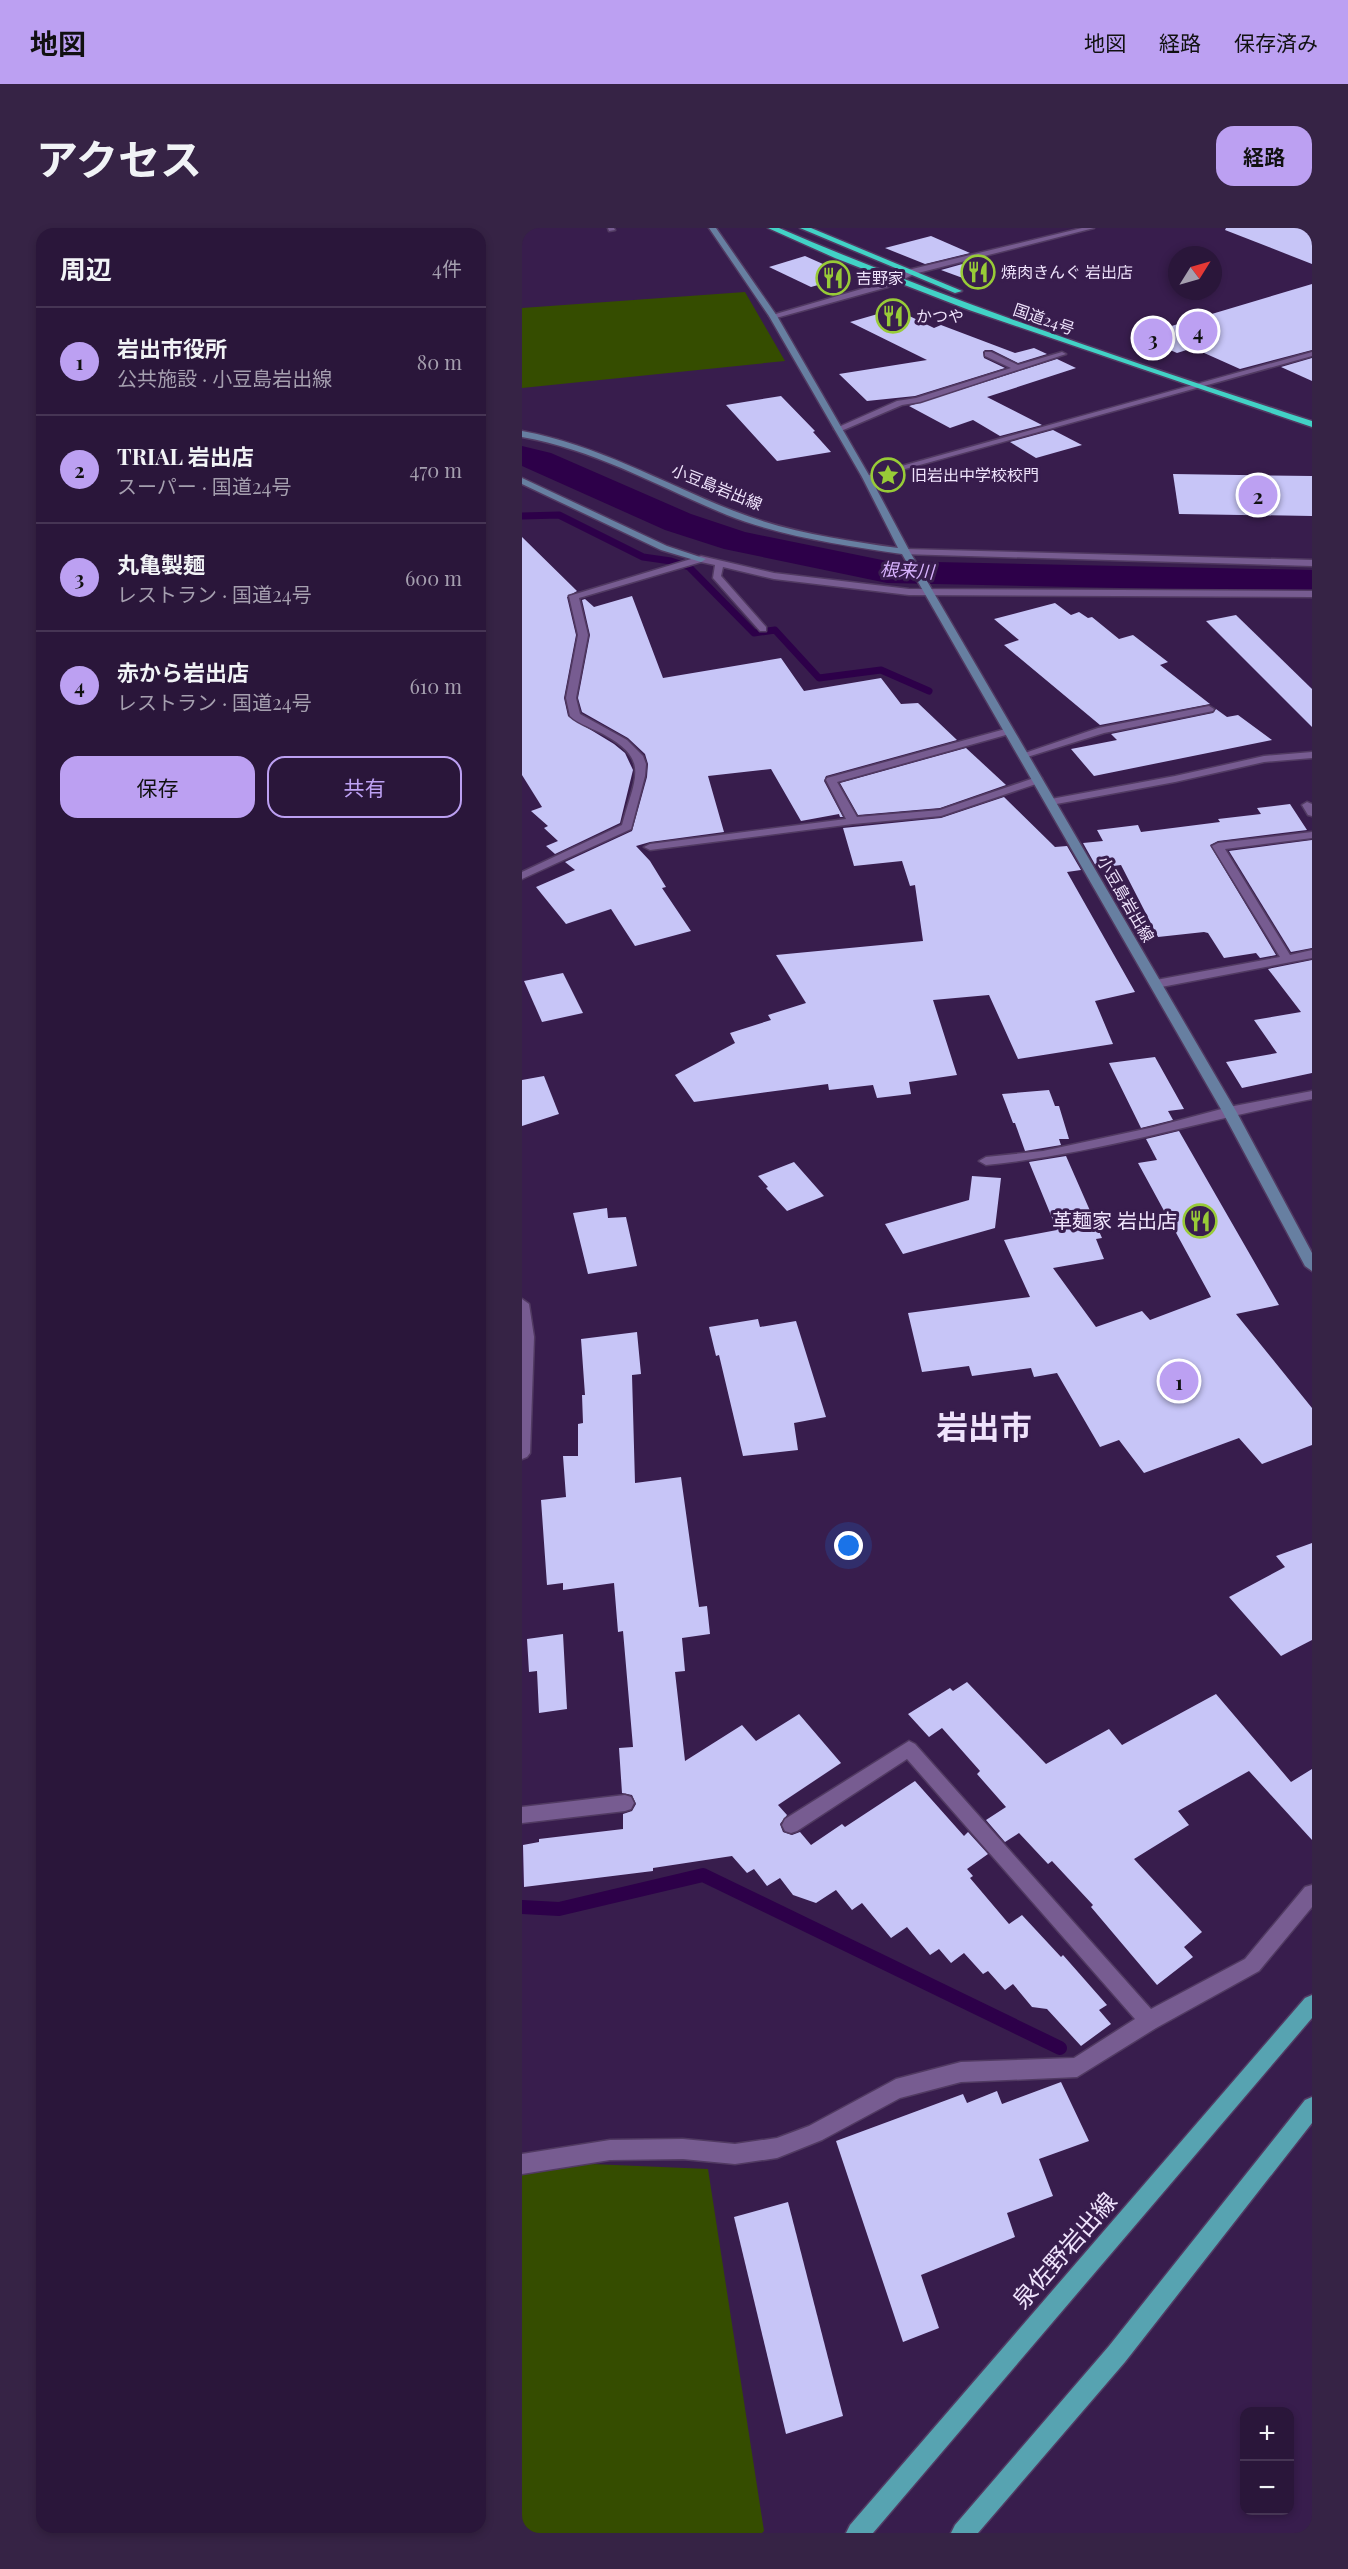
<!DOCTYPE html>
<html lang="ja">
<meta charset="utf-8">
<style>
body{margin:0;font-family:"Playfair Display","Noto Sans JP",serif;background:#362345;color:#f1f3f6}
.controls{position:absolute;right:18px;bottom:18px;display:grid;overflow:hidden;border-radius:12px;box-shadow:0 3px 9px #0003}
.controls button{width:54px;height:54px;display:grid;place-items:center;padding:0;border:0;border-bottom:2px solid #463554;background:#2a163a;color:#f1f3f6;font:30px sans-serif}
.compass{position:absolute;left:646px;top:18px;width:54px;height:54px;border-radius:50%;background:#2a163a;box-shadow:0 3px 9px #0003;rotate:53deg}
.you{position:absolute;left:327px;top:1318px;width:21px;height:21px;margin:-15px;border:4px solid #fff;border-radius:50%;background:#1a73e8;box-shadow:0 0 0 9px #1a73e833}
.badge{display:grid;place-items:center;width:39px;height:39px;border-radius:50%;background:#bca0f2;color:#111;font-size:20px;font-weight:700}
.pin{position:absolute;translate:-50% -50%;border:3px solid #fff;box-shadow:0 2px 6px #0006}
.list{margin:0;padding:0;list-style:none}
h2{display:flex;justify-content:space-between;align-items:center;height:78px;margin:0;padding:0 24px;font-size:26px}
h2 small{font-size:20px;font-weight:400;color:#a59faf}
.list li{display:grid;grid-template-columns:39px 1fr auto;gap:18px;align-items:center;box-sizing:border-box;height:108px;padding:0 24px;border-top:2px solid #463554}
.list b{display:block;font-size:22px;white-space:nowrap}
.list p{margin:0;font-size:20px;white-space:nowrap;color:#a59faf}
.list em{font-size:20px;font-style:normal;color:#a59faf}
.actions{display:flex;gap:12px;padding:18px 24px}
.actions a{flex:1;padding:14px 0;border:2px solid #bca0f2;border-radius:18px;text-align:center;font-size:21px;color:#bca0f2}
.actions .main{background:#bca0f2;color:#111}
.map{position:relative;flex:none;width:790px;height:2305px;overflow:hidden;border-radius:18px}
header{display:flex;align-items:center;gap:36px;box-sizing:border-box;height:84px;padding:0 30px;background:#bca0f2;color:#111}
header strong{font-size:28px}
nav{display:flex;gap:33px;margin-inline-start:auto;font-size:21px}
.intro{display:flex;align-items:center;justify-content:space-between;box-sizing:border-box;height:144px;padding:0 36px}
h1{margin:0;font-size:42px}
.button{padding:15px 27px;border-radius:18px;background:#bca0f2;color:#111;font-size:21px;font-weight:700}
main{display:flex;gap:36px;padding:0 36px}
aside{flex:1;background:#2a163a;border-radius:18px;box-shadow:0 3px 9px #0003}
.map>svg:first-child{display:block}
.green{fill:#354d00}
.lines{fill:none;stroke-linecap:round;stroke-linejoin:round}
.stream-far1{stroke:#2d0049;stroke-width:7}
.stream{stroke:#2d0049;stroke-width:14}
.river{fill:#2d0049;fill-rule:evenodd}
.building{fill:#c7c5f7}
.street-casing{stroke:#513a62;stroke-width:3}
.secondary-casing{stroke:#513a62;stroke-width:3}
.primary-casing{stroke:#513a62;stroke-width:3}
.highway-casing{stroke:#513a62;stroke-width:3}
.street{fill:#775c91;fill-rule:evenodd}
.secondary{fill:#677fa1;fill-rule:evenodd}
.primary{fill:#57a3b1;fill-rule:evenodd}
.highway{fill:#42d2c6;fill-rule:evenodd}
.labels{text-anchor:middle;stroke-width:6;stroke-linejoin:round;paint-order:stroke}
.far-poi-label{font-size:16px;fill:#efe3fc;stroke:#381d4d;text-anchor:start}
.far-street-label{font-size:16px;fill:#efe3fc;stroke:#381d4d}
.far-water-label{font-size:18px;font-style:italic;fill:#d8b2fe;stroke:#381d4d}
.poi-label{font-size:20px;fill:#efe3fc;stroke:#381d4d;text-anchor:end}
.near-street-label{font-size:24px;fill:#efe3fc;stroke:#381d4d}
.town-label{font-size:32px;font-weight:bold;fill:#efe3fc;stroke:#381d4d}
</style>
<header>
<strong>地図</strong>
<nav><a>地図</a><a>経路</a><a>保存済み</a></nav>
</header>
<div class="intro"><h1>アクセス</h1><a class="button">経路</a></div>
<main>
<aside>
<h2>周辺<small>4件</small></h2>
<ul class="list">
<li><span class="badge">1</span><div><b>岩出市役所</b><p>公共施設 · 小豆島岩出線</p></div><em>80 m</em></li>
<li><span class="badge">2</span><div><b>TRIAL 岩出店</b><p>スーパー · 国道24号</p></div><em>470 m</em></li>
<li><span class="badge">3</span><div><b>丸亀製麺</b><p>レストラン · 国道24号</p></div><em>600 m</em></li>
<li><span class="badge">4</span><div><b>赤から岩出店</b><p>レストラン · 国道24号</p></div><em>610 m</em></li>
</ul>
<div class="actions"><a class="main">保存</a><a>共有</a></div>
</aside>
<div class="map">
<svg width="790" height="2305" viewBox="0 0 790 2305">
<rect width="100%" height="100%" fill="#381d4d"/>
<g class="green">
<path d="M 223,64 L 263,133 L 0,160 L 0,80 Z"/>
<path d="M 0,1933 L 186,1941 L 242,2303 L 240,2305 L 0,2305 Z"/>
</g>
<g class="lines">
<path class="stream-far1" d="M 0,288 L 37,287 L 121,329 L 149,333 L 167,339 L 232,405 L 253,402 L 297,450 L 359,442 L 407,463"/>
<path class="stream" d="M 0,1679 L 37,1681 L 181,1647 L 538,1820"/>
<path class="river" d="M 0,218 L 29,225 L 169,286 L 223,304 L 365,333 L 790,342 L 790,364 L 365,355 L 202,321 L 143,302 L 0,238 Z"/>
</g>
<g class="building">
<path d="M 704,0 L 790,0 L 790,36 L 703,2 Z"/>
<path d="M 409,8 L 448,25 L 403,36 L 363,20 Z"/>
<path d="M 283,28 L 328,48 L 289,59 L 247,39 Z"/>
<path d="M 462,30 L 467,33 L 457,56 L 419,42 Z"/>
<path d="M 790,56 L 790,122 L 718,141 L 671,120 L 655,125 L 616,108 Z"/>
<path d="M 373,81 L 412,100 L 419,97 L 493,125 L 512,120 L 525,126 L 496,135 L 470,122 L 463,122 L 461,124 L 462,130 L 483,140 L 393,168 L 345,173 L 317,146 L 405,132 L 328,94 Z"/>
<path d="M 790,130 L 790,153 L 759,139 Z"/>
<path d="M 535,131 L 554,140 L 465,169 L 520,197 L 478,208 L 451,192 L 428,200 L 387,178 Z"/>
<path d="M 259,168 L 293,203 L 291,204 L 309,224 L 255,233 L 204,177 Z"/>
<path d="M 531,202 L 560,217 L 514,230 L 488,214 Z"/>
<path d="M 651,246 L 790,248 L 790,288 L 657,286 Z"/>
<path d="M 0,309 L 55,363 L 45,369 L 54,407 L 42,470 L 46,488 L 92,516 L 103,525 L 111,542 L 98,595 L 33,626 L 24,618 L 36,613 L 22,600 L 26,598 L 9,583 L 20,579 L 0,547 Z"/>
<path d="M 110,368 L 141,450 L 259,430 L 282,463 L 359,450 L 379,476 L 396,475 L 435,512 L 304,548 L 302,553 L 321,589 L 318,589 L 317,586 L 279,593 L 249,541 L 186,548 L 202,604 L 128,614 L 114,618 L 128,633 L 144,659 L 140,660 L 169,703 L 113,718 L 89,681 L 44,696 L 14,659 L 53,642 L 43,634 L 110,603 L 125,549 L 126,536 L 123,526 L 106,510 L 60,484 L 56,470 L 68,407 L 60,372 L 63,371 L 72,379 Z"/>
<path d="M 533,375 L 549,387 L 557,384 L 566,390 L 570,389 L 597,411 L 611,407 L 646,434 L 638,437 L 688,476 L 578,497 L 482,417 L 497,412 L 472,391 Z"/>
<path d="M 714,387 L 790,461 L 790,499 L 684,393 Z"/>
<path d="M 694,481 L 705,489 L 716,487 L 750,512 L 572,548 L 549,521 L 595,512 L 589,506 L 691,485 Z"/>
<path d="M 444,520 L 484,557 L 418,580 L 336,587 L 318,555 Z"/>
<path d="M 482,569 L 533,619 L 545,618 L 559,642 L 545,644 L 613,764 L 573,773 L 591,816 L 496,831 L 467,767 L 411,772 L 435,847 L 387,854 L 389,866 L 355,870 L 351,857 L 307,862 L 306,856 L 172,874 L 153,847 L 213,815 L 208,805 L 249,792 L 246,787 L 284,775 L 254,727 L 401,713 L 393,657 L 388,658 L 380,633 L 332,638 L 321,600 L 419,590 Z"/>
<path d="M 768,576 L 785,602 L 696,613 L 688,617 L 754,727 L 738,730 L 734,725 L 702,730 L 686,705 L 682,704 L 636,709 L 599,637 L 575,640 L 561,615 L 581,613 L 575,602 L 616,597 L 619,604 L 698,594 L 696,591 L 739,586 L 735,580 Z"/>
<path d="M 790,612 L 790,720 L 769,724 L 707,623 Z"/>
<path d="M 790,732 L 790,845 L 720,860 L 704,834 L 755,825 L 732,792 L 779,784 L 746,741 Z"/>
<path d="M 41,745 L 61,785 L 20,794 L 2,753 Z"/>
<path d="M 633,829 L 662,881 L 646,883 L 651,892 L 619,900 L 587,835 Z"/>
<path d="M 22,848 L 37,886 L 0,898 L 0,852 Z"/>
<path d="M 527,862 L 533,878 L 537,878 L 547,911 L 537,911 L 539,917 L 503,923 L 493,895 L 491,895 L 480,866 Z"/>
<path d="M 657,903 L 757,1077 L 714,1086 L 790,1180 L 790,1217 L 740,1236 L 717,1210 L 622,1245 L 597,1212 L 578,1219 L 535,1145 L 512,1149 L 509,1140 L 450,1148 L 447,1138 L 400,1144 L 386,1085 L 508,1069 L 482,1012 L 535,1002 L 507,934 L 544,928 L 580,1010 L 574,1011 L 582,1031 L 531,1040 L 574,1099 L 620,1083 L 628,1092 L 689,1069 L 616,935 L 635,932 L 624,911 Z"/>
<path d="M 272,934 L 302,968 L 265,983 L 244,960 L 246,959 L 236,948 Z"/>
<path d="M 450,948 L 479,950 L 473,1000 L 381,1026 L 363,996 L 447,972 Z"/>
<path d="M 85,980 L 86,990 L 104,989 L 115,1038 L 66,1046 L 51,985 Z"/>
<path d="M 236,1091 L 238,1099 L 274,1093 L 304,1189 L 272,1195 L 276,1222 L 221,1228 L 197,1127 L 194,1128 L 187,1099 Z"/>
<path d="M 115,1104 L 119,1146 L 110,1147 L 113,1255 L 159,1249 L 177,1379 L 185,1378 L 188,1406 L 160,1410 L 163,1443 L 153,1444 L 163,1533 L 220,1497 L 234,1513 L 277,1486 L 319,1535 L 256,1577 L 265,1587 L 258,1596 L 261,1604 L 270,1607 L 278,1604 L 289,1617 L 320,1596 L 323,1599 L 393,1553 L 442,1608 L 446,1604 L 466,1626 L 445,1641 L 451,1648 L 448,1650 L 487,1696 L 500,1687 L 539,1729 L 541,1727 L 585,1777 L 577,1782 L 589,1796 L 559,1818 L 525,1781 L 510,1779 L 491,1756 L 483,1762 L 466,1743 L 461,1746 L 442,1725 L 429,1735 L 417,1721 L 408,1727 L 385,1699 L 369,1710 L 340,1675 L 330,1682 L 314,1662 L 294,1675 L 271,1667 L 258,1650 L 245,1658 L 232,1641 L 225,1645 L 210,1628 L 131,1640 L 131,1643 L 2,1659 L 1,1617 L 17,1614 L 17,1611 L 101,1601 L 101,1586 L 110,1583 L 114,1576 L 110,1567 L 100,1565 L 97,1520 L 111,1519 L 101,1403 L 96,1404 L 92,1355 L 41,1362 L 41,1355 L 25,1357 L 19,1272 L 44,1269 L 41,1228 L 56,1228 L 56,1196 L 61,1195 L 60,1167 L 63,1167 L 59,1111 Z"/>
<path d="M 790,1315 L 790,1412 L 759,1428 L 707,1369 L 763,1339 L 754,1328 Z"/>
<path d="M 41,1406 L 45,1481 L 17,1485 L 15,1443 L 7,1444 L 5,1411 Z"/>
<path d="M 445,1454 L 524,1536 L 587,1501 L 600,1517 L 694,1466 L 769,1554 L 790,1541 L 790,1612 L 727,1543 L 656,1583 L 667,1597 L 612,1631 L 680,1704 L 662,1719 L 671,1729 L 635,1757 L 569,1679 L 571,1677 L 530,1633 L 526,1636 L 497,1605 L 483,1614 L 464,1592 L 484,1579 L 455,1546 L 458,1543 L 420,1500 L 407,1509 L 386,1486 L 428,1460 L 431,1463 Z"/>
<path d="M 539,1854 L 567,1913 L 517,1931 L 531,1968 L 485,1985 L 493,2009 L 399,2047 L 417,2100 L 381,2114 L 314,1913 L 441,1866 L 445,1875 L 475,1863 L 480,1876 Z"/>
<path d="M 266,1974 L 321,2188 L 264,2206 L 212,1989 Z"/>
</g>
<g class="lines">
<g class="street-casing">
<g id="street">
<path d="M 86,0 L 92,0 L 93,2 L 87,3 Z"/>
<path d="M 560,0 L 572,0 L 392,46 L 366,59 L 254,90 L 247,88 L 360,55 L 386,42 Z"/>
<path d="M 463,124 L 469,124 L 496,137 L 540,124 L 544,126 L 398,174 L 380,177 L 319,203 L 312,201 L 375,173 L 394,170 L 489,140 L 463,128 Z"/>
<path d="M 790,124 L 790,128 L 347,251 L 340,249 Z"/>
<path d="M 383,321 L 790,332 L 790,338 L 380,326 L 378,324 Z"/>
<path d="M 179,328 L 252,345 L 387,361 L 790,363 L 790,369 L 387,367 L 252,351 L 201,339 L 199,348 L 244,399 L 244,403 L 238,403 L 191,350 L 193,337 L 179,334 L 57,370 L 66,407 L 54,470 L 58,486 L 105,512 L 121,528 L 124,536 L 123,548 L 109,601 L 0,651 L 0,644 L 100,597 C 113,548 130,531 77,504 C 67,499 55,495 48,488 L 44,470 L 56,407 L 47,368 Z"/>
<path d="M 687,478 L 692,481 L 691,483 L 582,505 L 502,530 L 497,527 L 576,500 Z"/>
<path d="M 487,500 L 492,503 L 491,505 L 315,554 L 335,589 L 418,582 L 512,550 L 520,550 L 520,554 L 419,588 L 331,596 L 128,622 L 122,619 L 128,616 L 324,591 L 304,552 L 305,550 Z"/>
<path d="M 790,524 L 790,530 L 742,534 L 653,554 L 529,577 L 524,574 L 529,571 L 653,548 L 742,528 Z"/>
<path d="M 785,574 L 790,576 L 790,588 L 786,587 L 780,577 Z"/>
<path d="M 790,604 L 790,610 L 703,621 L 768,727 L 790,722 L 790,730 L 634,760 L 630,759 L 630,753 L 634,752 L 758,729 L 690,618 L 696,615 Z"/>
<path d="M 790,863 L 790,871 C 681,892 575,926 464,937 L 457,933 L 464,929 L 521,923 L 632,899 L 707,879 Z"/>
<path d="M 0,1071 L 7,1076 L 12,1109 L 8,1225 L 5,1229 L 0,1231 Z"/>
<path d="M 387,1513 L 393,1516 L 629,1781 L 723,1731 L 783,1659 L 790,1657 L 790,1679 L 737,1743 L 634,1800 L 555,1849 L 439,1854 L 378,1870 L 300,1912 L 255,1930 L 213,1936 L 161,1931 L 88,1932 L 0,1946 L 0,1926 L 88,1912 L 161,1911 L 213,1916 L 255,1910 L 287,1898 L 374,1851 L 439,1834 L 552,1830 L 613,1791 L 385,1531 L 275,1603 L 269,1605 L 263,1603 L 260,1597 L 263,1591 Z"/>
<path d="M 103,1567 L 109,1569 L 112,1575 L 109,1581 L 103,1583 L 0,1595 L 0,1579 Z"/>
</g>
</g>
<g class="secondary-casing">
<g id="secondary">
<path d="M 187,0 L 194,0 L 255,88 L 348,249 L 388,324 L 714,883 L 790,1025 L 790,1043 L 783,1038 L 700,883 L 380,326 C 321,317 261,309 205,287 C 137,259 74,222 0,209 L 0,203 C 76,217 141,255 212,283 C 265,304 321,312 376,320 L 340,249 L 247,88 Z"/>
<path d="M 0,250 L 145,318 L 184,331 L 179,334 L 139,322 L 0,256 Z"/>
</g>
</g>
<g class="primary-casing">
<g id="primary">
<path d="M 790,1767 L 790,1790 L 351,2305 L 324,2305 L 328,2297 L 783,1770 Z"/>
<path d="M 790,1869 L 790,1895 L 603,2134 L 456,2305 L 429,2305 L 433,2297 L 587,2118 L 783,1872 Z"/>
</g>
</g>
<g class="highway-casing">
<g id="highway">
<path d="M 246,0 L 257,0 C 431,75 610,134 790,193 L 790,199 L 447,82 L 313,30 Z"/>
<path d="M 278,0 L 289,0 L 440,63 L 433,65 Z"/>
</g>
</g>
<use href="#street" class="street"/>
<use href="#secondary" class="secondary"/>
<use href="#primary" class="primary"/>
<use href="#highway" class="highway"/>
</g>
<defs>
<g id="restaurant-ring" transform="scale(1.725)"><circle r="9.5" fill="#381d4d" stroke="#98cb37" stroke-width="1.5"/><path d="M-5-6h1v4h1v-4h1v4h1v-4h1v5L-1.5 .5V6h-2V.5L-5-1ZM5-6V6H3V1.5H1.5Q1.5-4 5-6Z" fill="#98cb37"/></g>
<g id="sight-ring" transform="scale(1.725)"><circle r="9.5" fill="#381d4d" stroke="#98cb37" stroke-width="1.5"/><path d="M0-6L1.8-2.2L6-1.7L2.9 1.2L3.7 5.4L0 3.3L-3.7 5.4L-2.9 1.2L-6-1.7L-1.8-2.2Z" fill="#98cb37"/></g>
</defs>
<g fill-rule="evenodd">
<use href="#restaurant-ring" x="456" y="44"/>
<use href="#restaurant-ring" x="311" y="50"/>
<use href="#restaurant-ring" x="371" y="88"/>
<use href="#sight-ring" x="366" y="247"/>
<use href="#restaurant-ring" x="678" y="993"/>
</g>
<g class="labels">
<g class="far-poi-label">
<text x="479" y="50">焼肉きんぐ 岩出店</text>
<text x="334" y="56">吉野家</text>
<text x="394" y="94">かつや</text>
<text x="389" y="253">旧岩出中学校校門</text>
</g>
<g class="far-street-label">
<text transform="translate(522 91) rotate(19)" y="6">国道24号</text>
<text transform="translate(195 259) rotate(22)" y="6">小豆島岩出線</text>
<text transform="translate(604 671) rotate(60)" y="6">小豆島岩出線</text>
</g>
<g class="far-water-label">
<text transform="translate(385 343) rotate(3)" y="6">根来川</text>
</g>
<g class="poi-label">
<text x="655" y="1000">革麺家 岩出店</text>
</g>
<g class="near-street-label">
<text transform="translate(543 2023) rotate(-49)" y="8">泉佐野岩出線</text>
</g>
<g class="town-label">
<text x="462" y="1211">岩出市</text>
</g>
</g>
</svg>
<div class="controls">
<button>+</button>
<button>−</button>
</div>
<svg class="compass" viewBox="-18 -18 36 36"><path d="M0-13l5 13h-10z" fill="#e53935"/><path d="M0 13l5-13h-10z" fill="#a59faf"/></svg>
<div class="you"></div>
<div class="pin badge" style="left:657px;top:1153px">1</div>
<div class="pin badge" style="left:736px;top:267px">2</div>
<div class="pin badge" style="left:631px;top:110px">3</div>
<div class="pin badge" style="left:676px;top:103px">4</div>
</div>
</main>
